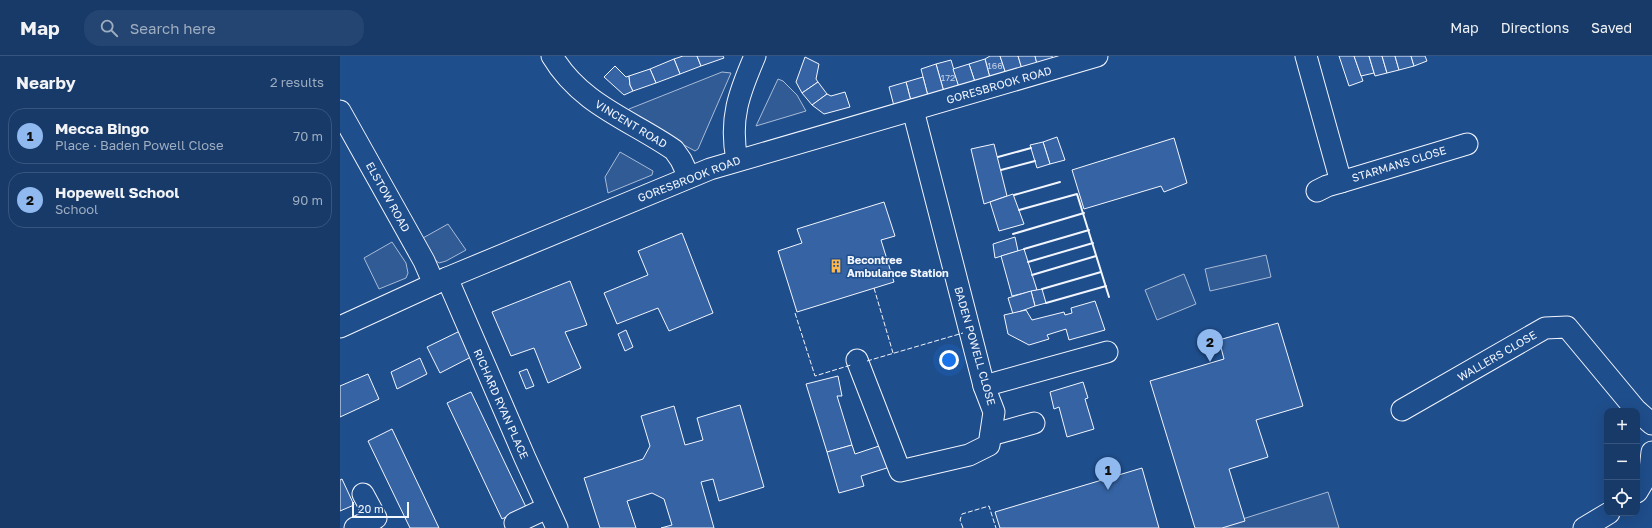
<!DOCTYPE html>
<meta charset="utf-8">
<style>
body{margin:0;font-family:"Golos Text",sans-serif;background:#244571;color:#f1f3f6}
.controls{position:absolute;right:12px;bottom:12px;display:grid;overflow:hidden;border-radius:8px;box-shadow:0 4px 16px #0002}
.controls button{width:36px;height:36px;display:grid;place-items:center;padding:0;border:0;border-bottom:1px solid #36547d;background:#173a69;color:#f1f3f6;font:20px sans-serif}
.scale{position:absolute;left:12px;bottom:10px;width:57px;box-sizing:border-box;padding-left:4px;border:2px solid #f2f6ff;border-top:0;font-size:11px;line-height:14px;white-space:nowrap;color:#f2f6ff;-webkit-text-stroke:3px #1f4e8c;paint-order:stroke}
.you{position:absolute;left:609px;top:304px;width:14px;height:14px;margin:-10px;border:3px solid #fff;border-radius:50%;background:#1a73e8;box-shadow:0 0 0 6px #1a73e833}
.badge{display:grid;place-items:center;width:26px;height:26px;border-radius:50%;background:#90b9f0;color:#111;font-size:13px;font-weight:700}
.pin{position:absolute;translate:-50% -33px;filter:drop-shadow(0 1px 2px #0008)}
.pin::after{content:'';position:absolute;top:21px;width:14px;height:12px;background:inherit;clip-path:polygon(0 0,100% 0,50% 100%)}
.list{margin:0;padding:0;list-style:none}
h2{display:flex;justify-content:space-between;align-items:center;height:52px;margin:0;padding:0 16px;font-size:17px}
h2 small{font-size:13px;font-weight:400;color:#9eadc0}
.list li{display:grid;grid-template-columns:26px 1fr auto;gap:12px;align-items:center;box-sizing:border-box;height:56px;margin:0 8px 8px;padding:0 8px;border:1px solid #36547d;border-radius:16px}
.list b{display:block;font-size:15px;white-space:nowrap}
.list p{margin:0;font-size:13px;white-space:nowrap;color:#9eadc0}
.list em{font-size:13px;font-style:normal;color:#9eadc0}
.icon{flex:none;width:22px;height:22px;fill:none;stroke:currentColor;stroke-width:2;stroke-linecap:round;stroke-linejoin:round}
.map{position:relative;flex:none;width:1312px;height:472px;overflow:hidden}
header{display:flex;align-items:center;gap:24px;box-sizing:border-box;height:56px;padding:0 20px;background:#173a69;border-bottom:1px solid #36547d}
header strong{font-size:19px}
nav{display:flex;gap:22px;margin-inline-start:auto;font-size:14px}
.search{width:280px;height:36px;background:#244571;display:flex;align-items:center;gap:10px;box-sizing:border-box;padding:0 14px;border-radius:16px;color:#9eadc0;font-size:15px}
main{display:flex}
aside{flex:1;background:#173a69}
.map>svg:first-child{display:block}
.built{fill:#305b95;stroke:#a8bbd7}
.building{fill:#3563a3;stroke:#f2f6ff}
.lines{fill:none;stroke-linecap:round;stroke-linejoin:round}
.minor-casing{stroke:#f2f6ff;stroke-width:23}
.minor{stroke:#1f4e8c;stroke-width:21}
.fence{stroke:#f2f6ff;stroke-width:1;stroke-dasharray:5 2;stroke-linecap:butt}
.wall{stroke:#f2f6ff;stroke-width:2}
.labels{text-anchor:middle;stroke-width:3;stroke-linejoin:round;paint-order:stroke}
.number-label{font-size:9px;fill:#c3d1e8}
.street-label{font-size:11px;fill:#f2f6ff;stroke:#1f4e8c}
.poi-label{font-size:11px;font-weight:bold;fill:#f2f6ff;stroke:#1f4e8c;text-anchor:start}
</style>
<header>
<strong>Map</strong>
<div class="search"><svg class="icon" aria-label="search" viewBox="0 0 24 24"><circle cx="10" cy="10" r="6"/><path d="M15 15l6 6"/></svg>Search here</div>
<nav><a>Map</a><a>Directions</a><a>Saved</a></nav>
</header>
<main>
<aside>
<h2>Nearby<small>2 results</small></h2>
<ul class="list">
<li><span class="badge">1</span><div><b>Mecca Bingo</b><p>Place · Baden Powell Close</p></div><em>70 m</em></li>
<li><span class="badge">2</span><div><b>Hopewell School</b><p>School</p></div><em>90 m</em></li>
</ul>
</aside>
<div class="map">
<svg width="1312" height="472" viewBox="0 0 1312 472">
<rect width="100%" height="100%" fill="#1f4e8c"/>
<g class="built">
<path d="M 382,16 L 391,17 L 358,93 L 355,95 L 287,58 L 289,53 Z"/>
<path d="M 438,23 L 443,25 L 457,39 L 466,55 L 416,70 Z"/>
<path d="M 280,96 L 313,115 L 312,119 L 268,137 L 265,121 Z"/>
<path d="M 108,168 L 126,194 L 106,205 L 99,207 L 94,203 L 83,182 Z"/>
<path d="M 52,186 L 66,207 L 68,217 L 66,222 L 39,233 L 24,202 Z"/>
<path d="M 926,199 L 931,221 L 870,235 L 865,213 Z"/>
<path d="M 844,218 L 856,248 L 817,264 L 805,234 Z"/>
<path d="M 988,436 L 999,472 L 874,472 Z"/>
</g>
<g class="building">
<path d="M 343,0 L 357,0 L 361,10 L 340,18 L 334,3 Z"/>
<path d="M 357,0 L 383,0 L 384,2 L 361,10 Z"/>
<path d="M 650,0 L 660,0 L 666,18 L 650,22 L 645,3 Z"/>
<path d="M 660,0 L 678,0 L 682,13 L 666,18 Z"/>
<path d="M 678,0 L 695,0 L 697,8 L 682,13 Z"/>
<path d="M 695,0 L 712,0 L 713,4 L 697,8 Z"/>
<path d="M 999,0 L 1014,0 L 1023,25 L 1009,30 Z"/>
<path d="M 1014,0 L 1029,0 L 1034,17 L 1021,20 Z"/>
<path d="M 1029,0 L 1042,0 L 1047,17 L 1035,20 Z"/>
<path d="M 1042,0 L 1055,0 L 1059,14 L 1047,17 Z"/>
<path d="M 1055,0 L 1071,0 L 1074,10 L 1059,14 Z"/>
<path d="M 1071,0 L 1085,0 L 1087,5 L 1074,10 Z"/>
<path d="M 465,1 L 479,8 L 476,23 L 478,26 L 462,37 L 456,26 Z"/>
<path d="M 334,3 L 340,18 L 316,27 L 310,13 Z"/>
<path d="M 645,3 L 650,22 L 635,26 L 629,8 Z"/>
<path d="M 611,4 L 619,31 L 604,36 L 596,8 Z"/>
<path d="M 596,8 L 604,36 L 588,40 L 581,13 Z"/>
<path d="M 629,8 L 635,26 L 619,31 L 613,13 Z"/>
<path d="M 275,10 L 286,21 L 289,20 L 290,29 L 293,35 L 284,39 L 264,21 Z"/>
<path d="M 310,13 L 316,27 L 293,35 L 290,29 L 289,20 Z"/>
<path d="M 583,21 L 588,40 L 571,45 L 566,26 Z"/>
<path d="M 478,26 L 487,38 L 472,49 L 462,37 Z"/>
<path d="M 566,26 L 571,45 L 554,50 L 549,31 Z"/>
<path d="M 505,36 L 510,51 L 484,58 L 472,49 L 487,38 L 491,40 Z"/>
<path d="M 717,81 L 725,104 L 710,108 L 703,86 Z"/>
<path d="M 834,82 L 847,127 L 824,136 L 821,130 L 744,153 L 732,114 Z"/>
<path d="M 703,86 L 710,108 L 697,112 L 690,89 Z"/>
<path d="M 654,88 L 667,140 L 644,148 L 631,93 Z"/>
<path d="M 673,138 L 684,168 L 659,175 L 650,146 Z"/>
<path d="M 544,146 L 555,180 L 541,184 L 554,226 L 457,256 L 438,195 L 462,187 L 457,173 Z"/>
<path d="M 342,177 L 373,257 L 329,275 L 318,252 L 277,268 L 264,237 L 308,219 L 298,195 Z"/>
<path d="M 675,181 L 678,195 L 655,202 L 653,188 Z"/>
<path d="M 684,193 L 697,234 L 672,240 L 661,200 Z"/>
<path d="M 230,225 L 247,269 L 225,276 L 241,312 L 208,327 L 194,292 L 171,300 L 152,256 Z"/>
<path d="M 702,233 L 706,247 L 695,250 L 691,235 Z"/>
<path d="M 691,235 L 695,250 L 673,258 L 668,242 Z"/>
<path d="M 755,245 L 765,274 L 729,284 L 726,273 L 707,279 L 709,283 L 689,289 L 668,278 L 664,259 L 686,254 L 692,264 L 724,256 L 725,259 L 732,257 L 731,252 Z"/>
<path d="M 938,267 L 963,350 L 916,364 L 928,401 L 889,413 L 905,465 L 882,472 L 855,472 L 810,325 L 884,303 L 879,284 Z"/>
<path d="M 122,274 L 135,299 L 100,317 L 87,291 Z"/>
<path d="M 286,274 L 293,291 L 285,295 L 278,278 Z"/>
<path d="M 80,302 L 87,318 L 57,333 L 51,316 Z"/>
<path d="M 187,313 L 194,330 L 186,333 L 179,316 Z"/>
<path d="M 28,318 L 39,343 L 0,361 L 0,330 Z"/>
<path d="M 498,320 L 502,340 L 497,340 L 512,389 L 487,396 L 466,328 Z"/>
<path d="M 743,326 L 748,342 L 745,343 L 754,373 L 727,381 L 719,351 L 714,353 L 710,336 Z"/>
<path d="M 131,336 L 186,451 L 162,463 L 107,347 Z"/>
<path d="M 400,349 L 424,431 L 379,445 L 373,423 L 361,426 L 374,472 L 321,472 L 332,469 L 324,443 L 312,437 L 287,445 L 296,472 L 260,472 L 244,422 L 303,403 L 310,390 L 301,360 L 334,350 L 345,389 L 363,384 L 357,362 Z"/>
<path d="M 52,373 L 99,472 L 70,472 L 28,385 Z"/>
<path d="M 512,389 L 515,398 L 542,389 L 550,411 L 521,420 L 524,430 L 499,437 L 487,396 Z"/>
<path d="M 802,412 L 819,472 L 660,472 L 655,456 Z"/>
<path d="M 2,423 L 14,449 L 0,455 L 0,424 Z"/>
</g>
<g class="lines">
<g class="minor-casing">
<g id="minor">
<path d="M 212,0 C 241,49 291,64 334,94 L 341,104 L 349,121"/>
<path d="M 966,0 L 1001,126 L 1127,88"/>
<path d="M 0,55 L 84,205 L 94,228"/>
<path d="M 397,104 C 389,63 399,37 415,0"/>
<path d="M 977,135 L 987,130 L 1001,126"/>
<path d="M 107,222 L 185,402 L 217,472"/>
<path d="M 0,271 L 107,222 L 370,113 L 757,0"/>
<path d="M 517,304 L 560,415 L 629,399 L 649,389 L 654,356 L 644,330 L 573,54"/>
<path d="M 644,330 L 767,296"/>
<path d="M 1062,354 L 1205,272 L 1227,271 L 1296,354 L 1312,368"/>
<path d="M 651,379 L 694,367"/>
<path d="M 1297,436 L 1310,414 L 1312,396"/>
<path d="M 175,467 L 207,452"/>
<path d="M 15,472 L 36,462 L 23,438"/>
<path d="M 1244,472 L 1269,457"/>
</g>
</g>
<use href="#minor" class="minor"/>
<g class="fence">
<path d="M 534,232 L 553,297"/>
<path d="M 455,257 L 475,320 L 511,309"/>
<path d="M 527,305 L 623,277"/>
<path d="M 623,472 L 620,464 L 622,458 L 649,450 L 656,472"/>
</g>
<g class="wall">
<path d="M 658,101 L 691,92"/>
<path d="M 661,114 L 695,105"/>
<path d="M 674,139 L 720,126"/>
<path d="M 679,154 L 737,138 L 769,241"/>
<path d="M 673,178 L 744,157"/>
<path d="M 684,193 L 749,174"/>
<path d="M 688,206 L 753,187"/>
<path d="M 692,219 L 756,200"/>
<path d="M 702,233 L 761,216"/>
<path d="M 706,247 L 766,230"/>
</g>
</g>
<defs>
<g id="building-bare" transform="scale(1.08)"><path d="M-4-6H4V6H1V3H-1V6H-4ZM-2.5-4.3h1.7v1.8h-1.7ZM.8-4.3h1.7v1.8H.8ZM-2.5-1h1.7V.8h-1.7ZM.8-1h1.7V.8H.8Z" fill="#ffb74d" stroke="#1f4e8c" stroke-width="2.5" paint-order="stroke"/></g>
</defs>
<g fill-rule="evenodd">
<use href="#building-bare" x="496" y="210"/>
</g>
<g class="labels">
<g class="number-label">
<text x="655" y="13">166</text>
<text x="608" y="25">172</text>
</g>
<g class="street-label">
<text transform="translate(659 29) rotate(-16)" y="4">GORESBROOK ROAD</text>
<text transform="translate(291 68) rotate(31)" y="4">VINCENT ROAD</text>
<text transform="translate(1059 108) rotate(-17)" y="4">STARMANS CLOSE</text>
<text transform="translate(349 123) rotate(-21)" y="4">GORESBROOK ROAD</text>
<text transform="translate(48 141) rotate(61)" y="4">ELSTOW ROAD</text>
<text transform="translate(635 290) rotate(74)" y="4">BADEN POWELL CLOSE</text>
<text transform="translate(1157 300) rotate(-30)" y="4">WALLERS CLOSE</text>
<text transform="translate(161 348) rotate(66)" y="4">RICHARD RYAN PLACE</text>
</g>
<g class="poi-label">
<text x="507" y="208">Becontree<tspan x="507" dy="13">Ambulance Station</tspan></text>
</g>
</g>
</svg>
<div class="controls">
<button>+</button>
<button>−</button>
<button><svg class="icon" aria-label="locate" viewBox="0 0 24 24"><circle cx="12" cy="12" r="6"/><path d="M12 2v4M12 18v4M2 12h4M18 12h4"/></svg></button>
</div>
<div class="scale">20 m</div>
<div class="you"></div>
<div class="pin badge" style="left:768px;top:434px">1</div>
<div class="pin badge" style="left:870px;top:306px">2</div>
</div>
</main>
